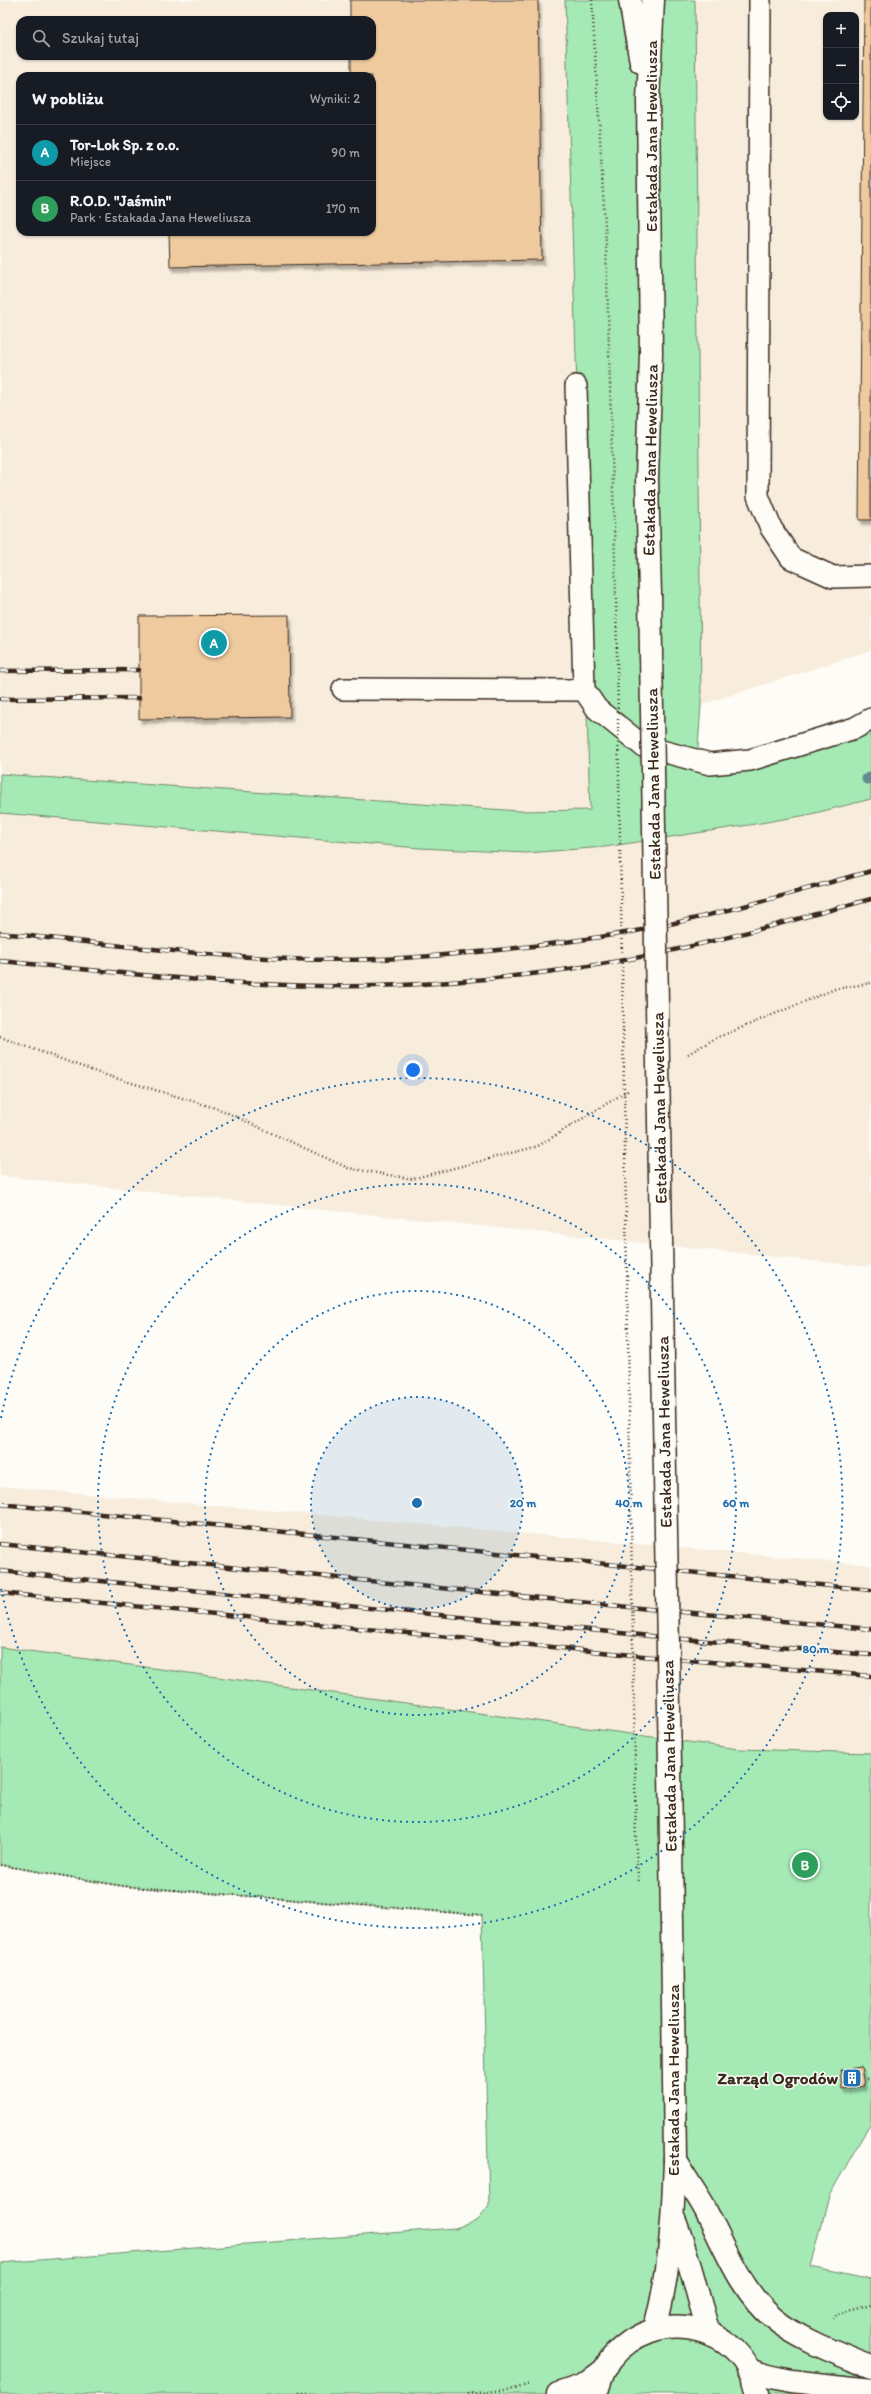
<!DOCTYPE html>
<html lang="pl">
<meta charset="utf-8">
<style>
body{margin:0;font-family:Itim,sans-serif;background:#20242c;color:#f1f3f6}
.controls{position:absolute;right:12px;top:12px;display:grid;overflow:hidden;border-radius:8px;box-shadow:0 1px 3px #0004}
.controls button{width:36px;height:36px;display:grid;place-items:center;padding:0;border:0;border-bottom:1px solid #363941;background:#171b24;color:#f1f3f6;font:20px sans-serif}
.you{position:absolute;left:413px;top:1070px;width:14px;height:14px;margin:-10px;border:3px solid #fff;border-radius:50%;background:#1a73e8;box-shadow:0 0 0 6px #1a73e833}
.badge{display:grid;place-items:center;width:26px;height:26px;border-radius:50%;background:#2563eb;color:#fff;font-size:13px;font-weight:700}
.pin{position:absolute;translate:-50% -50%;border:2px solid #fff;box-shadow:0 1px 4px #0006}
.list{margin:0;padding:0;list-style:none}
h2{display:flex;justify-content:space-between;align-items:center;height:52px;margin:0;padding:0 16px;font-size:17px}
h2 small{font-size:13px;font-weight:400;color:#9ea1a6}
.list li{display:grid;grid-template-columns:26px 1fr auto;gap:12px;align-items:center;box-sizing:border-box;height:56px;padding:0 16px;border-top:1px solid #363941}
.list b{display:block;font-size:15px;white-space:nowrap}
.list p{margin:0;font-size:13px;white-space:nowrap;color:#9ea1a6}
.list em{font-size:13px;font-style:normal;color:#9ea1a6}
.icon{flex:none;width:22px;height:22px;fill:none;stroke:currentColor;stroke-width:2;stroke-linecap:round;stroke-linejoin:round}
.map{position:relative;flex:none;width:871px;height:2394px;overflow:hidden}
.search{position:absolute;background:#171b24;box-shadow:0 1px 3px #0004;left:16px;top:16px;width:360px;height:44px;display:flex;align-items:center;gap:10px;box-sizing:border-box;padding:0 14px;border-radius:12px;color:#9ea1a6;font-size:15px}
.panel{position:absolute;background:#171b24;box-shadow:0 1px 3px #0004;left:16px;top:72px;width:360px;height:164px;border-radius:12px}
.map>svg:first-child{display:block}
.built{fill:#f8eddc;fill-rule:evenodd}
.green{fill:#a5eab5;stroke:#708a6a}
.lines{fill:none;stroke-linecap:round;stroke-linejoin:round}
.stream{stroke:#638c8e;stroke-width:11}
.building{fill:#eeca9e;stroke:#3b2a1e;filter:url(#shadow)}
.lane-casing{stroke:#3b2a1e;stroke-width:24}
.secondary-casing{stroke:#3b2a1e;stroke-width:25}
.path{stroke:#3b2a1e;stroke-width:2.5;stroke-dasharray:1 3;stroke-linecap:butt}
.lane{stroke:#fdfcf7;stroke-width:21}
.secondary{stroke:#fdfcf7;stroke-width:22}
.rail-casing{stroke:#3b2a1e;stroke-width:4.5}
.rail{stroke:#fdfcf7;stroke-width:3;stroke-dasharray:9;stroke-linecap:butt}
.secondary-bridge-casing{stroke:#3b2a1e;stroke-width:25;stroke-linecap:butt}
.path-bridge{stroke:#3b2a1e;stroke-width:2.5;stroke-dasharray:1 3;stroke-linecap:butt}
.secondary-bridge{stroke:#fdfcf7;stroke-width:22}
.ring{fill:none;stroke:#1f6fb2;stroke-width:2;stroke-dasharray:2 4}
.labels{text-anchor:middle;stroke-width:3;stroke-linejoin:round;paint-order:stroke}
.street-label{font-size:17px;fill:#3b2a1e;stroke:#fdfcf7}
.poi-label{font-size:17px;font-weight:bold;fill:#3b2a1e;stroke:#fdfcf7;text-anchor:end}
.centre{fill:#1f6fb2;stroke:#fdfcf7;stroke-width:2}
.ring-label{font-size:12px;text-anchor:middle;font-weight:bold;fill:#1f6fb2;stroke:#fdfcf7;stroke-width:3;stroke-linejoin:round;paint-order:stroke}
</style>
<div class="map">
<svg width="871" height="2394" viewBox="0 0 871 2394">
<defs>
<filter id="shadow"><feDropShadow dx="2.5" dy="4.5" stdDeviation="1" flood-color="#0004"/></filter>
</defs>
<rect width="100%" height="100%" fill="#fdfcf7"/>
<filter id="ink" filterUnits="userSpaceOnUse"><feTurbulence type="fractalNoise" baseFrequency=".025" numOctaves="2"/><feDisplacementMap in="SourceGraphic" scale="8" xChannelSelector="R" yChannelSelector="G"/><feConvolveMatrix kernelMatrix="1 2 1 2 8 2 1 2 1" color-interpolation-filters="sRGB"/></filter>
<g filter="url(#ink)">
<g class="built">
<path d="M 0,0 L 565,0 L 590,810 L 519,811 L 0,774 ZM 20,20 L 372,20 L 372,56 L 20,56 ZM 20,76 L 372,76 L 372,232 L 20,232 Z"/>
<path d="M 695,0 L 871,0 L 871,650 L 701,705 ZM 826,15 L 856,15 L 856,117 L 826,117 Z"/>
<path d="M 871,799 L 871,1267 L 0,1176 L 0,813 L 419,848 L 527,853 L 605,847 L 749,825 L 807,815 Z"/>
<path d="M 0,1486 L 871,1565 L 871,1755 L 739,1751 L 0,1647 Z"/>
</g>
<g class="green">
<path d="M 565,0 L 695,0 L 701,705 L 697,761 L 744,755 L 871,712 L 871,799 L 807,815 L 749,825 L 605,847 L 527,853 L 419,848 L 0,813 L 0,774 L 519,811 L 590,810 Z"/>
<path d="M 0,1647 L 739,1749 L 871,1753 L 871,2122 L 829,2196 L 811,2267 L 871,2280 L 871,2394 L 0,2394 L 0,2263 L 455,2228 L 477,2221 L 489,2205 L 482,1915 L 122,1886 L 0,1865 Z"/>
</g>
<g class="lines">
<path class="stream" d="M 867,779 L 871,777"/>
</g>
<g class="building">
<path d="M 350,0 L 538,0 L 542,260 L 170,267 L 169,232 L 372,232 L 372,76 L 351,76 L 351,56 L 372,56 L 372,20 L 350,20 Z"/>
<path d="M 864,0 L 871,0 L 871,520 L 859,520 Z"/>
<path d="M 289,615 L 290,717 L 139,719 L 139,616 Z"/>
<path d="M 861,2067 L 864,2086 L 842,2089 L 840,2070 Z"/>
</g>
<g class="lines">
<g class="lane-casing">
<g id="lane">
<path d="M 760,0 L 758,496 L 771,528 L 791,558 L 833,577 L 871,576"/>
<path d="M 576,386 L 584,690 L 597,709 L 643,746 L 710,764 L 750,760 L 855,728 L 871,719"/>
<path d="M 343,689 L 584,690"/>
</g>
</g>
<g class="secondary-casing">
<g id="secondary">
<path d="M 630,0 L 641,62"/>
<path d="M 650,594 L 647,479 L 651,353 L 648,100 L 653,0"/>
<path d="M 675,2160 C 684,2176 695,2191 704,2207 C 724,2245 739,2289 773,2318 C 797,2339 841,2355 871,2367"/>
<path d="M 674,2219 C 689,2256 697,2295 709,2333"/>
<path d="M 655,2328 C 670,2274 673,2216 675,2160 L 670,1767"/>
<path d="M 748,2369 C 774,2383 839,2385 871,2390"/>
<path d="M 558,2394 L 584,2385 L 605,2369"/>
<path d="M 596,2394 C 600,2383 603,2369 610,2360 C 656,2303 743,2322 758,2394"/>
</g>
</g>
<g class="path">
<path d="M 592,0 L 606,243 L 616,595"/>
<path d="M 0,1037 L 102,1074 L 219,1109 L 348,1168 L 412,1179 L 538,1146 L 629,1090"/>
<path d="M 688,1054 L 714,1039 L 835,989 L 871,983"/>
<path d="M 635,1768 L 636,1852 L 639,1884"/>
<path d="M 0,1865 L 122,1886 L 482,1915"/>
<path d="M 866,2079 L 871,2078"/>
<path d="M 833,2319 L 837,2314 L 871,2305"/>
<path d="M 275,2394 L 308,2394"/>
<path d="M 468,2394 L 514,2389 L 530,2384"/>
</g>
<use href="#lane" class="lane"/>
<use href="#secondary" class="secondary"/>
<g class="rail-casing">
<g id="rail">
<path d="M 0,671 L 139,670"/>
<path d="M 0,699 L 139,698"/>
<path d="M 0,933 C 133,946 268,966 402,958 C 478,953 555,945 631,932 C 712,917 791,893 871,871"/>
<path d="M 0,961 C 134,974 267,991 402,985 C 478,981 555,973 630,959 C 711,944 792,920 871,899"/>
<path d="M 0,1504 L 871,1590"/>
<path d="M 0,1544 L 649,1609 L 871,1629"/>
<path d="M 0,1571 L 660,1637 L 871,1655"/>
<path d="M 0,1593 L 653,1657 L 871,1676"/>
</g>
</g>
<use href="#rail" class="rail"/>
<g class="secondary-bridge-casing">
<path id="secondary-bridge" d="M 650,594 L 670,1767"/>
</g>
<path class="path-bridge" d="M 616,595 L 635,1768"/>
<use href="#secondary-bridge" class="secondary-bridge"/>
</g>
</g>
<circle cx="417" cy="1503" r="106" fill="#1f6fb2" fill-opacity=".12"/>
<g class="ring">
<circle cx="417" cy="1503" r="106"/>
<circle cx="417" cy="1503" r="212"/>
<circle cx="417" cy="1503" r="319"/>
<path d="M1 1418A425 425 0 1 1 1 1588"/>
</g>
<defs>
<g id="building-square" transform="scale(1)"><rect x="-9" y="-9" width="18" height="18" rx="4" fill="#1f6fb2" stroke="#fdfcf7"/><path d="M-4-6H4V6H1V3H-1V6H-4ZM-2.5-4.3h1.7v1.8h-1.7ZM.8-4.3h1.7v1.8H.8ZM-2.5-1h1.7V.8h-1.7ZM.8-1h1.7V.8H.8Z" fill="#fff"/></g>
</defs>
<g fill-rule="evenodd">
<use href="#building-square" x="852" y="2078"/>
</g>
<g class="labels">
<g class="street-label">
<text transform="translate(651 136) rotate(-90)" y="6">Estakada Jana Heweliusza</text>
<text transform="translate(650 460) rotate(-89)" y="6">Estakada Jana Heweliusza</text>
<text transform="translate(653 784) rotate(-91)" y="6">Estakada Jana Heweliusza</text>
<text transform="translate(659 1108) rotate(-91)" y="6">Estakada Jana Heweliusza</text>
<text transform="translate(664 1432) rotate(-91)" y="6">Estakada Jana Heweliusza</text>
<text transform="translate(669 1756) rotate(-91)" y="6">Estakada Jana Heweliusza</text>
<text transform="translate(673 2080) rotate(-90)" y="6">Estakada Jana Heweliusza</text>
</g>
<g class="poi-label">
<text x="838" y="2084">Zarząd Ogrodów</text>
</g>
</g>
<circle cx="417" cy="1503" r="6" class="centre"/>
<g class="ring-label">
<text x="523" y="1507">20 m</text>
<text x="629" y="1507">40 m</text>
<text x="736" y="1507">60 m</text>
<text x="816" y="1653">80 m</text>
</g>
</svg>
<div class="controls">
<button>+</button>
<button>−</button>
<button><svg class="icon" aria-label="locate" viewBox="0 0 24 24"><circle cx="12" cy="12" r="6"/><path d="M12 2v4M12 18v4M2 12h4M18 12h4"/></svg></button>
</div>
<div class="you"></div>
<div class="pin badge" style="left:214px;top:643px;background:#0f9aa8">A</div>
<div class="pin badge" style="left:805px;top:1865px;background:#2e9e5b">B</div>
<div class="search"><svg class="icon" aria-label="search" viewBox="0 0 24 24"><circle cx="10" cy="10" r="6"/><path d="M15 15l6 6"/></svg>Szukaj tutaj</div>
<section class="panel">
<h2>W pobliżu<small>Wyniki: 2</small></h2>
<ul class="list">
<li><span class="badge" style="background:#0f9aa8">A</span><div><b>Tor-Lok Sp. z o.o.</b><p>Miejsce</p></div><em>90 m</em></li>
<li><span class="badge" style="background:#2e9e5b">B</span><div><b>R.O.D. &quot;Jaśmin&quot;</b><p>Park · Estakada Jana Heweliusza</p></div><em>170 m</em></li>
</ul>
</section>
</div>
